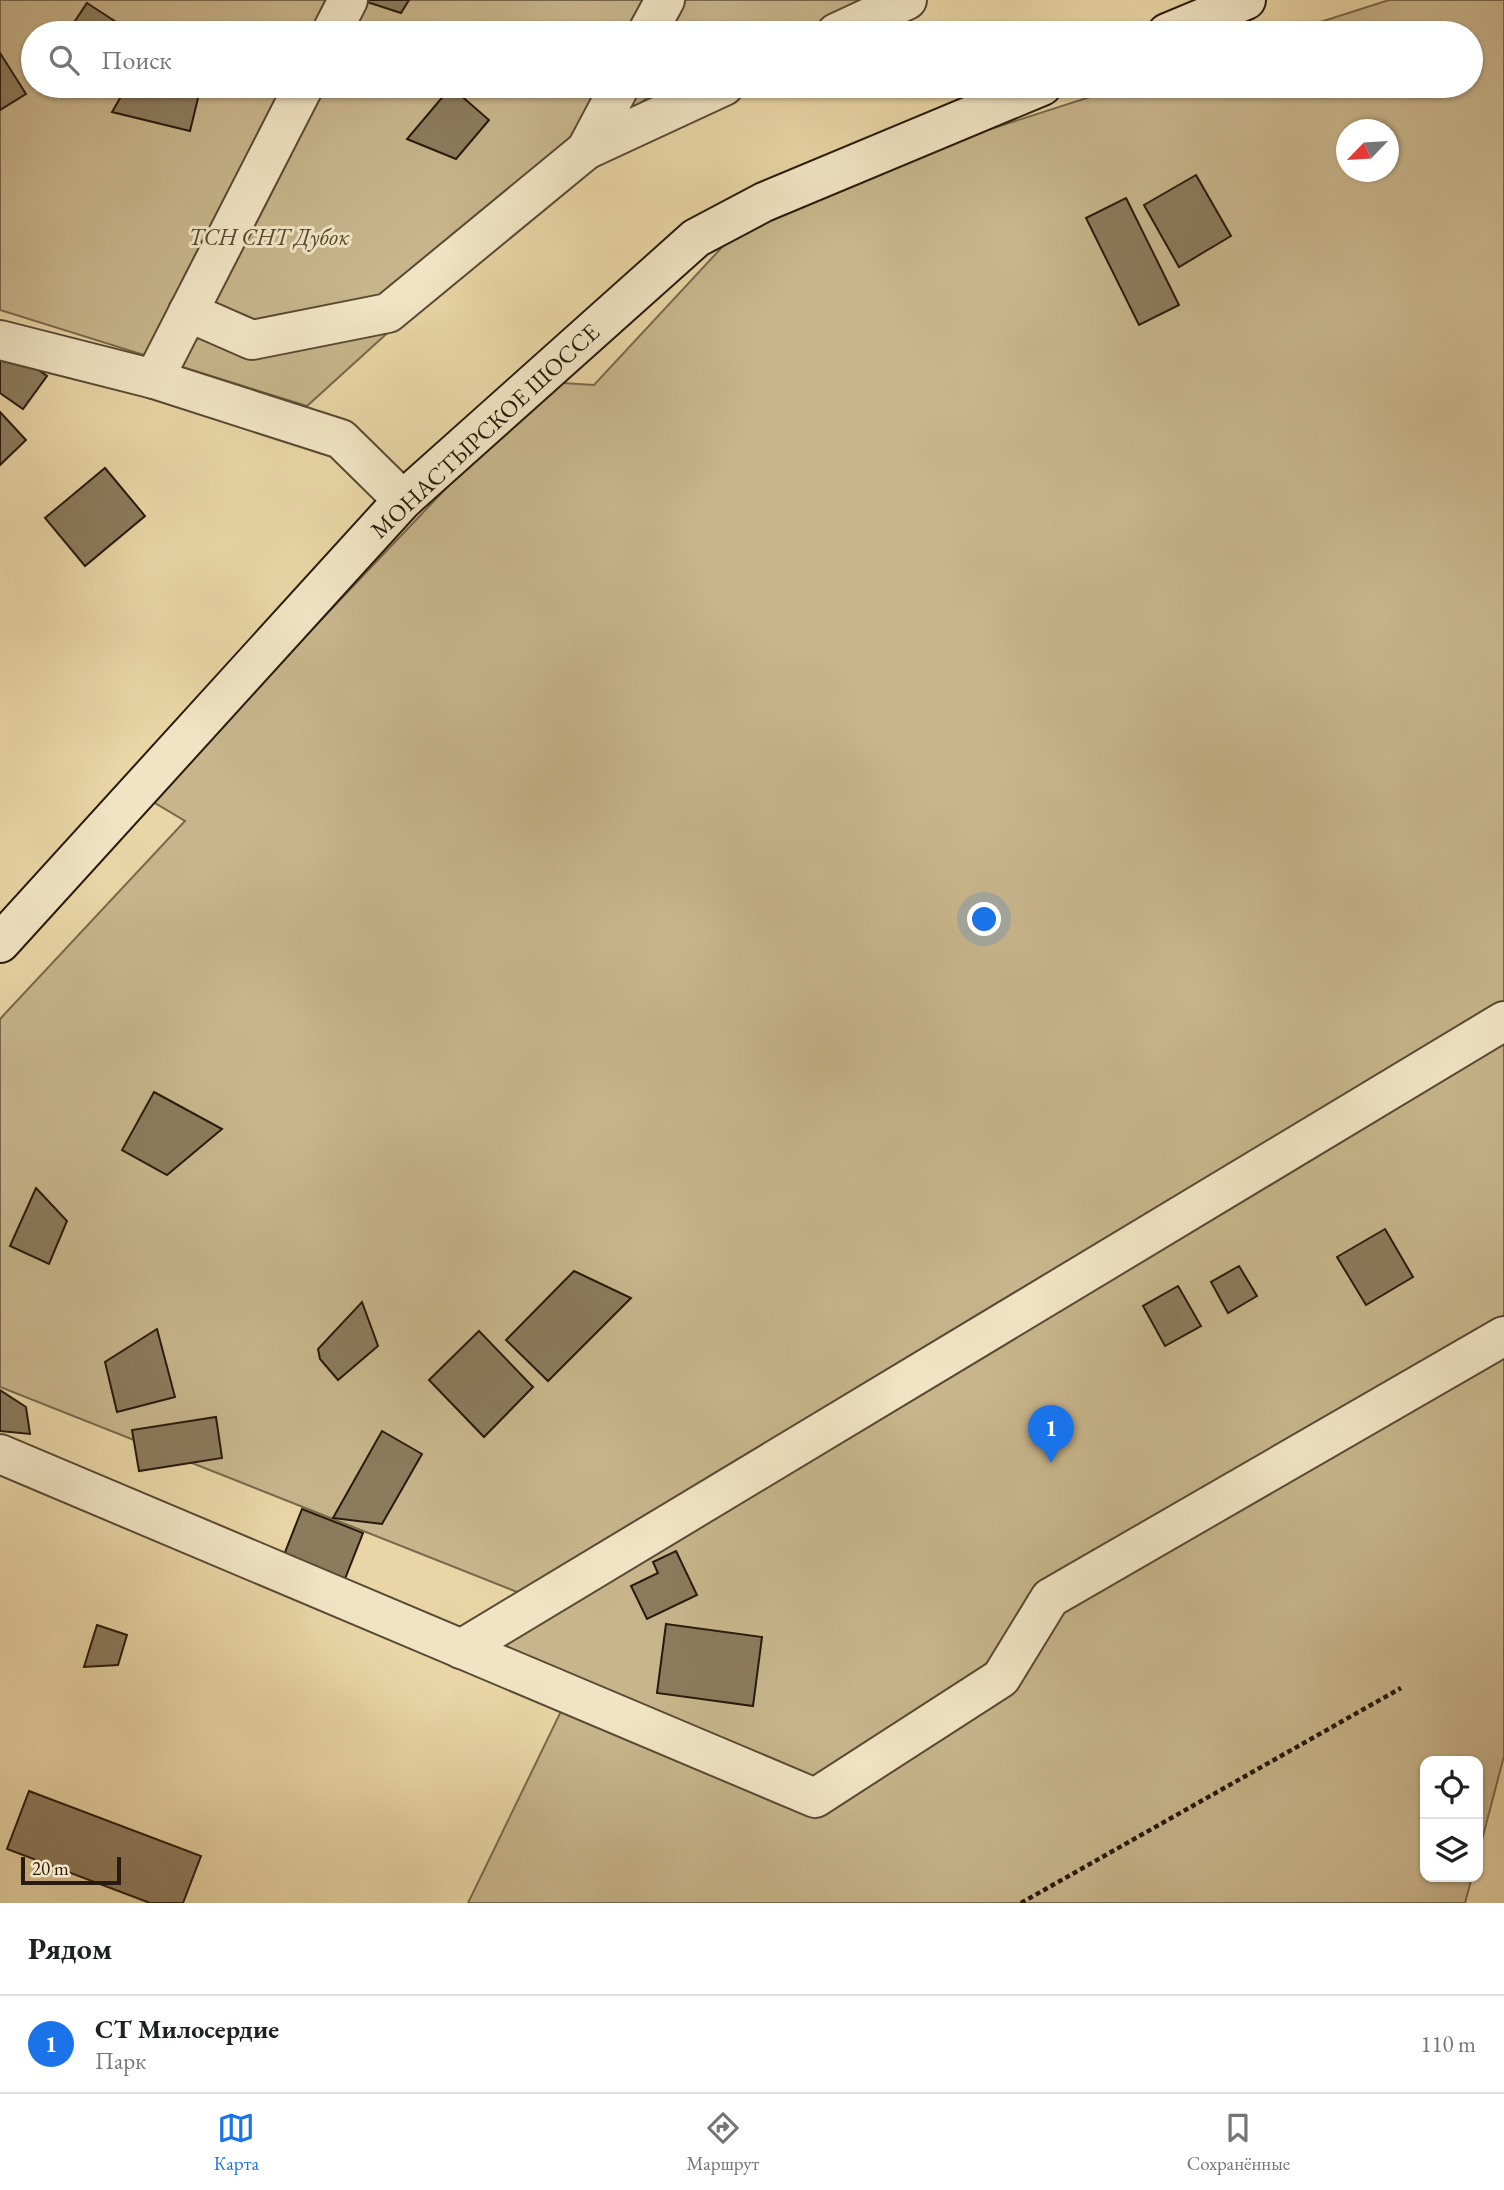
<!DOCTYPE html>
<html lang="ru">
<meta charset="utf-8">
<style>
body{margin:0;font-family:"EB Garamond",serif;background:#f6f6f6;color:#202124}
.controls{position:absolute;right:21px;bottom:21px;display:grid;overflow:hidden;border-radius:14px;box-shadow:0 2px 5px #0004}
.controls button{width:63px;height:63px;display:grid;place-items:center;padding:0;border:0;border-bottom:2px solid #e0e0e0;background:#fff;color:#202124;font:35px sans-serif}
.compass{position:absolute;left:1336px;top:119px;width:63px;height:63px;border-radius:50%;background:#fff;box-shadow:0 2px 5px #0004;rotate:245deg}
.scale{position:absolute;left:21px;bottom:18px;width:100px;box-sizing:border-box;padding-left:7px;border:4px solid #281a0e;border-top:0;font-size:19px;line-height:24px;white-space:nowrap;color:#281a0e;-webkit-text-stroke:5px #f1e4c4;paint-order:stroke}
.you{position:absolute;left:985px;top:920px;width:24px;height:24px;margin:-18px;border:5px solid #fff;border-radius:50%;background:#1a73e8;box-shadow:0 0 0 10px #1a73e833}
.badge{display:grid;place-items:center;width:46px;height:46px;border-radius:50%;background:#1a73e8;color:#fff;font-size:23px;font-weight:700}
.pin{position:absolute;translate:-50% -58px;filter:drop-shadow(0 2px 4px #0008)}
.pin::after{content:'';position:absolute;top:37px;width:24px;height:21px;background:inherit;clip-path:polygon(0 0,100% 0,50% 100%)}
.list{margin:0;padding:0;list-style:none}
h2{display:flex;justify-content:space-between;align-items:center;height:91px;margin:0;padding:0 28px;font-size:30px}
h2 small{font-size:23px;font-weight:400;color:#757577}
.list li{display:grid;grid-template-columns:46px 1fr auto;gap:21px;align-items:center;box-sizing:border-box;height:98px;padding:0 28px;border-top:2px solid #e0e0e0}
.list b{display:block;font-size:26px;white-space:nowrap}
.list p{margin:0;font-size:23px;white-space:nowrap;color:#757577}
.list em{font-size:23px;font-style:normal;color:#757577}
.icon{flex:none;width:38px;height:38px;fill:none;stroke:currentColor;stroke-width:2;stroke-linecap:round;stroke-linejoin:round}
.map{position:relative;flex:none;width:1504px;height:1903px;overflow:hidden}
.search{position:absolute;background:#fff;box-shadow:0 2px 5px #0004;left:21px;right:21px;top:21px;height:77px;display:flex;align-items:center;gap:18px;box-sizing:border-box;padding:0 24px;border-radius:38px;color:#757577;font-size:26px}
.sheet{height:189px;background:#fff}
nav{display:flex;justify-content:space-around;align-items:center;box-sizing:border-box;height:98px;border-top:2px solid #e0e0e0;background:#fff;font-size:19px;color:#757577}
nav a{display:grid;justify-items:center;gap:4px}
nav .on{color:#1a73e8}
.map>svg:first-child{display:block}
.green{fill:#c8b58b;stroke:#78684c;stroke-width:2;fill-rule:evenodd}
.building{fill:#8c7b5d;stroke:#281a0e;stroke-width:2}
.lines{fill:none;stroke-linecap:round;stroke-linejoin:round}
.street-casing{stroke:#584934;stroke-width:42}
.secondary-casing{stroke:#281a0e;stroke-width:42}
.path{stroke:#281a0e;stroke-width:4.5;stroke-dasharray:5 3.5;stroke-linecap:butt}
.street{stroke:#f1e4c4;stroke-width:38}
.secondary{stroke:#f1e4c4;stroke-width:38}
.labels{text-anchor:middle;stroke-width:6;stroke-linejoin:round;paint-order:stroke}
.park-label{font-size:24px;font-style:italic;fill:#584834;stroke:#f1e4c4}
.street-label{font-size:24px;fill:#281a0e;stroke:#f1e4c4}
</style>
<div class="map">
<svg width="1504" height="1903" viewBox="0 0 1504 1903">
<rect width="100%" height="100%" fill="#e9d5a5"/>
<filter id="stains"><feTurbulence type="fractalNoise" baseFrequency=".00286" numOctaves="4"/><feColorMatrix values="0 0 0 0 .2 0 0 0 0 .09 0 0 0 0 .02 0 0 0 .5 -.17"/></filter>
<radialGradient id="worn" r=".72"><stop offset=".6" stop-color="#630" stop-opacity="0"/><stop offset="1" stop-color="#630" stop-opacity=".3"/></radialGradient>
<g class="green">
<path d="M 0,0 L 887,0 L 805,33 L 33,33 L 33,86 L 677,86 L 645,99 L 307,406 L 0,310 Z"/>
<path d="M 1389,0 L 1504,0 L 1504,1756 L 1478,1855 L 1478,1761 L 1425,1761 L 1425,1877 L 1472,1877 L 1465,1903 L 468,1903 L 567,1699 L 456,1634 L 535,1599 L 0,1387 L 0,1019 L 185,821 L 150,800 L 547,382 L 594,385 L 764,202 L 1124,86 L 1471,86 L 1471,33 L 1286,33 ZM 1346,130 L 1388,130 L 1388,172 L 1346,172 Z"/>
</g>
<g class="building">
<path d="M 361,0 L 409,0 L 401,13 Z"/>
<path d="M 87,3 L 133,33 L 67,33 Z"/>
<path d="M 0,53 L 26,94 L 0,110 Z"/>
<path d="M 127,86 L 201,86 L 190,131 L 112,112 Z"/>
<path d="M 451,87 L 489,120 L 456,159 L 407,139 Z"/>
<path d="M 1196,175 L 1231,236 L 1179,267 L 1144,205 Z"/>
<path d="M 1126,198 L 1179,305 L 1139,325 L 1086,218 Z"/>
<path d="M 0,343 L 47,376 L 23,409 L 0,393 Z"/>
<path d="M 0,412 L 26,440 L 0,465 Z"/>
<path d="M 105,468 L 145,516 L 85,566 L 45,518 Z"/>
<path d="M 154,1092 L 222,1129 L 167,1175 L 122,1150 Z"/>
<path d="M 36,1188 L 67,1221 L 49,1264 L 10,1246 Z"/>
<path d="M 1385,1229 L 1413,1277 L 1366,1305 L 1337,1257 Z"/>
<path d="M 1239,1266 L 1257,1296 L 1228,1313 L 1211,1282 Z"/>
<path d="M 574,1271 L 631,1298 L 548,1381 L 506,1340 Z"/>
<path d="M 1178,1286 L 1201,1326 L 1165,1346 L 1143,1306 Z"/>
<path d="M 362,1302 L 378,1346 L 338,1380 L 320,1359 L 318,1349 Z"/>
<path d="M 157,1329 L 175,1397 L 117,1412 L 105,1362 Z"/>
<path d="M 479,1331 L 533,1387 L 484,1437 L 429,1380 Z"/>
<path d="M 0,1390 L 26,1407 L 30,1434 L 0,1431 Z"/>
<path d="M 216,1417 L 222,1458 L 139,1471 L 132,1430 Z"/>
<path d="M 382,1431 L 422,1454 L 382,1524 L 333,1518 Z"/>
<path d="M 302,1509 L 363,1533 L 341,1589 L 280,1565 Z"/>
<path d="M 676,1551 L 697,1595 L 647,1619 L 631,1586 L 658,1573 L 653,1562 Z"/>
<path d="M 666,1624 L 762,1637 L 753,1706 L 657,1693 Z"/>
<path d="M 97,1625 L 127,1635 L 118,1665 L 84,1667 Z"/>
<path d="M 29,1791 L 201,1856 L 183,1903 L 150,1903 L 7,1849 Z"/>
</g>
<g class="lines">
<g class="street-casing">
<g id="street">
<path d="M 331,33 L 348,0"/>
<path d="M 647,33 L 665,0"/>
<path d="M 836,33 L 907,0"/>
<path d="M 586,150 L 620,86"/>
<path d="M 188,312 L 252,340 L 388,313 L 586,150 L 724,86"/>
<path d="M 0,340 L 154,379 L 341,439 L 403,500"/>
<path d="M 154,379 L 304,86"/>
<path d="M 0,1454 L 815,1798 L 1001,1678 L 1050,1598 L 1504,1336"/>
<path d="M 461,1649 L 1504,1021"/>
</g>
</g>
<g class="secondary-casing">
<g id="secondary">
<path d="M 1167,33 L 1246,0"/>
<path d="M 0,943 L 403,500 L 696,238 L 764,202 L 1042,86"/>
</g>
</g>
<path class="path" d="M 1021,1903 L 1401,1688"/>
<use href="#street" class="street"/>
<use href="#secondary" class="secondary"/>
</g>
<g class="labels">
<g class="park-label">
<text x="269" y="245">ТСН СНТ Дубок</text>
</g>
<g class="street-label">
<text transform="translate(485 431) rotate(-43)" y="8">МОНАСТЫРСКОЕ ШОССЕ</text>
</g>
</g>
<rect width="100%" height="100%" filter="url(#stains)"/>
<rect width="100%" height="100%" fill="url(#worn)"/>
</svg>
<div class="controls">
<button><svg class="icon" aria-label="locate" viewBox="0 0 24 24"><circle cx="12" cy="12" r="6"/><path d="M12 2v4M12 18v4M2 12h4M18 12h4"/></svg></button>
<button><svg class="icon" aria-label="layers" viewBox="0 0 24 24"><path d="M12 4l9 5-9 5-9-5zM3 14l9 5 9-5"/></svg></button>
</div>
<svg class="compass" viewBox="-18 -18 36 36"><path d="M0-13l5 13h-10z" fill="#e53935"/><path d="M0 13l5-13h-10z" fill="#757577"/></svg>
<div class="scale">20 m</div>
<div class="you"></div>
<div class="pin badge" style="left:1051px;top:1463px">1</div>
<div class="search"><svg class="icon" aria-label="search" viewBox="0 0 24 24"><circle cx="10" cy="10" r="6"/><path d="M15 15l6 6"/></svg>Поиск</div>
</div>
<section class="sheet">
<h2>Рядом<small></small></h2>
<ul class="list">
<li><span class="badge">1</span><div><b>СТ Милосердие</b><p>Парк</p></div><em>110 m</em></li>
</ul>
</section>
<nav>
<a class="on"><svg class="icon" aria-label="map" viewBox="0 0 24 24"><path d="M3 6l6-2 6 2 6-2v14l-6 2-6-2-6 2zM9 4v14M15 6v14"/></svg>Карта</a>
<a><svg class="icon" aria-label="directions" viewBox="0 0 24 24"><path d="M12 3l9 9-9 9-9-9zM9 14v-3h6M13 9l2 2-2 2"/></svg>Маршрут</a>
<a><svg class="icon" aria-label="saved" viewBox="0 0 24 24"><path d="M7 4h10v16l-5-4-5 4z"/></svg>Сохранённые</a>
</nav>
